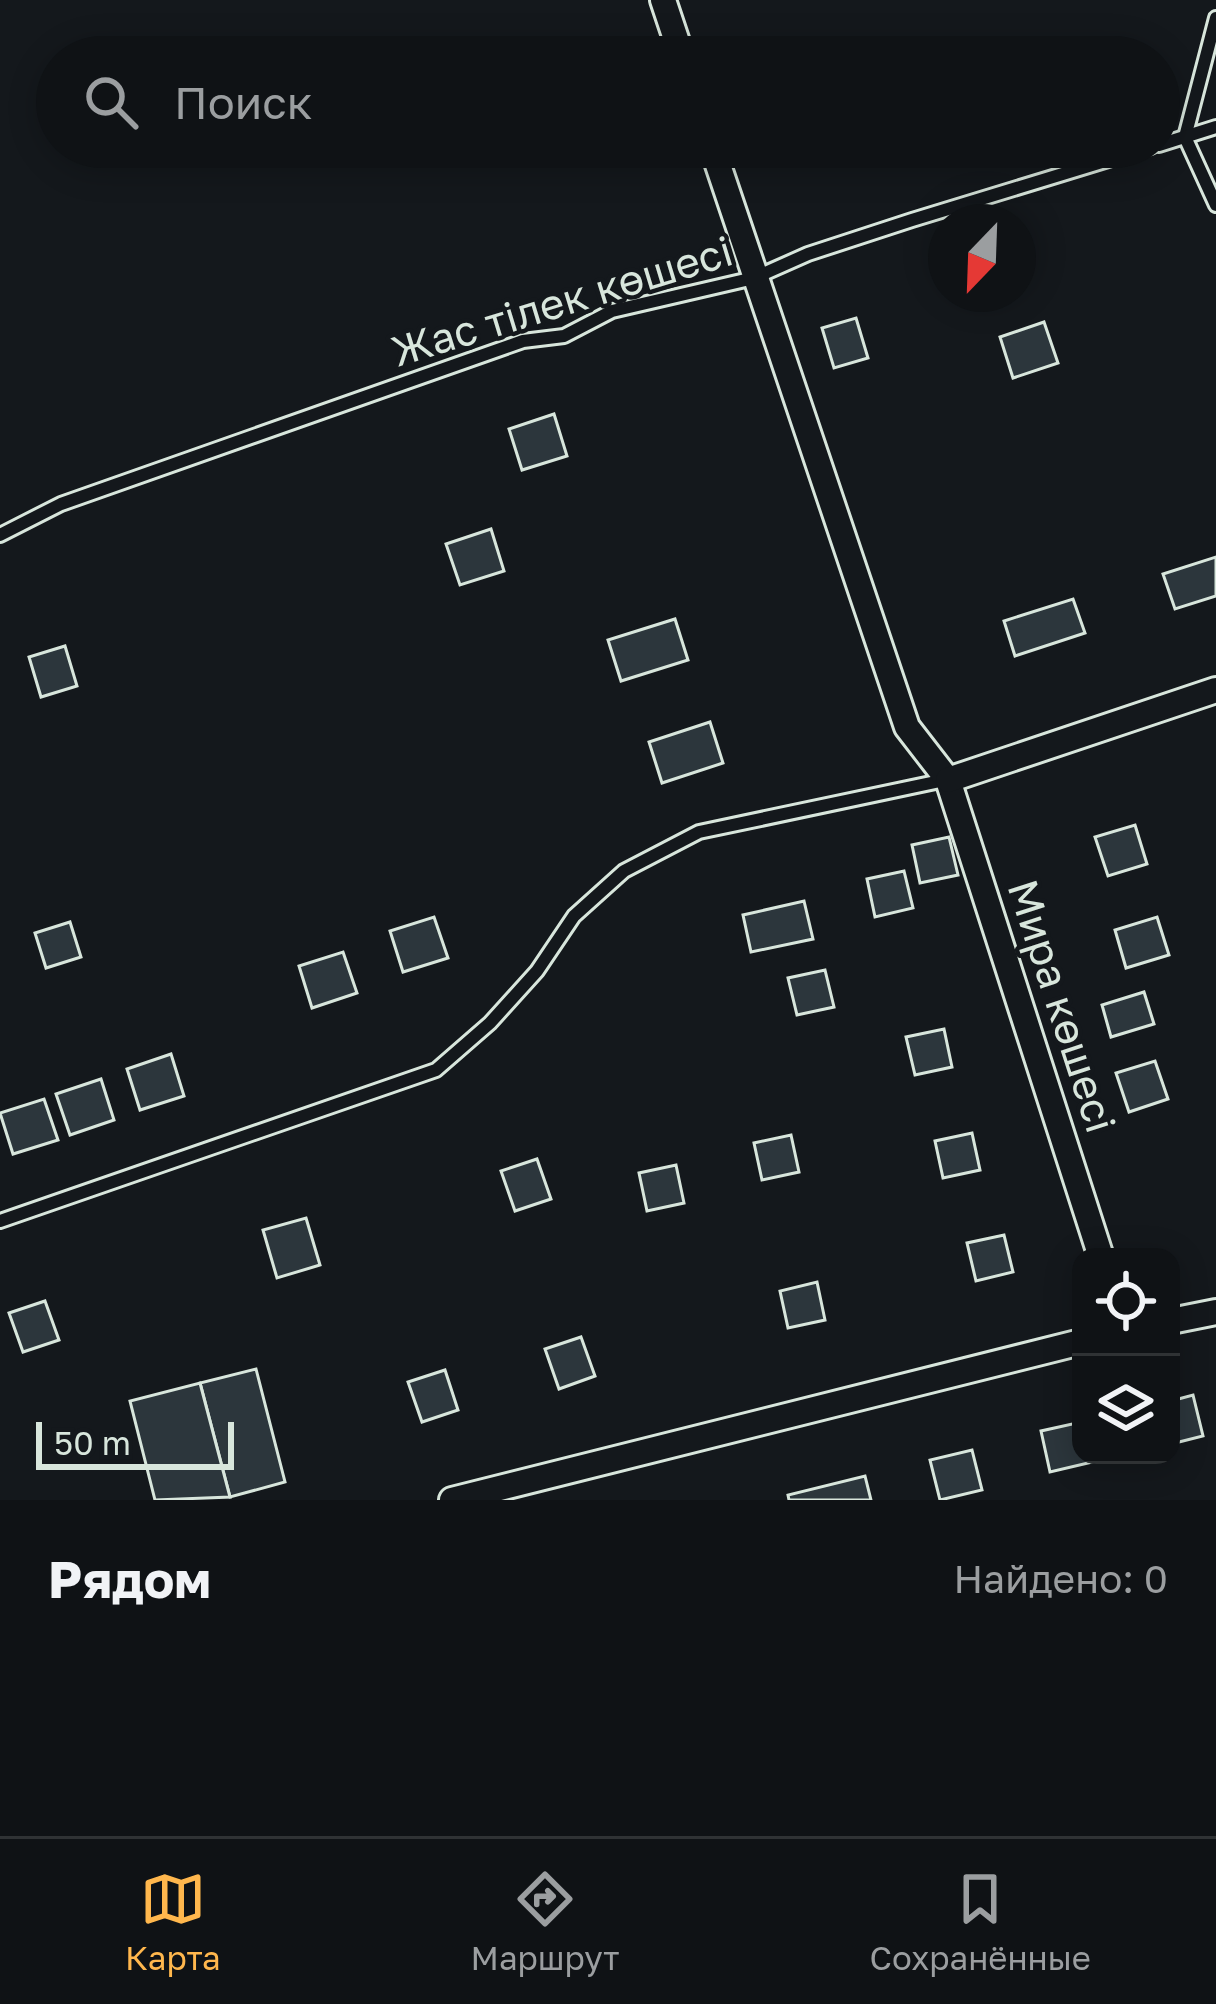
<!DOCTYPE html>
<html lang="ru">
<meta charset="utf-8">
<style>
body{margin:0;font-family:"Golos Text",sans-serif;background:#1d2022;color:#f1f3f6}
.controls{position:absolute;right:36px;bottom:36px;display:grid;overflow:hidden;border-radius:24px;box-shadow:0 6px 30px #0003}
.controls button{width:108px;height:108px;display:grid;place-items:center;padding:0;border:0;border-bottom:3px solid #2f3234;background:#0f1215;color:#f1f3f6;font:60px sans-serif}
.compass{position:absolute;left:928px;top:204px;width:108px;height:108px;border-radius:50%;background:#0f1215;box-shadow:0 6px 30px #0003;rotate:203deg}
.scale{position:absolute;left:36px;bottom:30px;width:198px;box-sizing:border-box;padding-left:12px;border:6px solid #d8e6dc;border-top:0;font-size:33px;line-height:42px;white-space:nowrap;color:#d8e6dc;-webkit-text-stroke:9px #14181c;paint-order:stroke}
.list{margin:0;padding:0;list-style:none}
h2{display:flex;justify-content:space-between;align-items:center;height:156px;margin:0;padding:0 48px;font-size:51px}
h2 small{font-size:39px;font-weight:400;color:#9b9ea0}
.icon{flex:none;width:66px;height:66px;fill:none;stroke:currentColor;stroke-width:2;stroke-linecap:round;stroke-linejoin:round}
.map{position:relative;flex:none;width:1216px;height:1500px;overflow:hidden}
.search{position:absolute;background:#0f1215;box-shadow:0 6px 30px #0003;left:36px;right:36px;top:36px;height:132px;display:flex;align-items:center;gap:30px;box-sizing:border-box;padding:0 42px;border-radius:66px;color:#9b9ea0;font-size:45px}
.sheet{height:336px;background:#0f1215}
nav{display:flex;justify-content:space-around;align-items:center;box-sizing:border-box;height:168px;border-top:3px solid #2f3234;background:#0f1215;font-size:33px;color:#9b9ea0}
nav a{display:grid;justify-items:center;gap:6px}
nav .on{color:#ffb74d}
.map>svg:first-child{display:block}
.building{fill:#2c363c;stroke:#d8e6dc;stroke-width:3}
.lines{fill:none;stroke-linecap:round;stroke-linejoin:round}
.lane-casing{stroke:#d8e6dc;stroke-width:18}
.street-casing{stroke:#d8e6dc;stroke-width:30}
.lane{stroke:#14181c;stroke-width:12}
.street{stroke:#14181c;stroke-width:24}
.labels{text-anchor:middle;stroke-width:9;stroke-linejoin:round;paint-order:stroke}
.street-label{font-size:42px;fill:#d8e6dc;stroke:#14181c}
</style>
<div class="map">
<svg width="1216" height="1500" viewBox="0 0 1216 1500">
<rect width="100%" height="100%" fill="#14181c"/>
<g class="building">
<path d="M 856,318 L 868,358 L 834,368 L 822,328 Z"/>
<path d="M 1044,322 L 1058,363 L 1013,378 L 1000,337 Z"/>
<path d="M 554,414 L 567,456 L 522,470 L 509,429 Z"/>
<path d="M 491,529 L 504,571 L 460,585 L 446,544 Z"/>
<path d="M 1216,557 L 1216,596 L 1175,609 L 1163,574 Z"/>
<path d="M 1073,599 L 1085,633 L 1015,656 L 1004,621 Z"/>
<path d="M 675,619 L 688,660 L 621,681 L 608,640 Z"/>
<path d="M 65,646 L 77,686 L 41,697 L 29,657 Z"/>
<path d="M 710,722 L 723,763 L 662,783 L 649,742 Z"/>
<path d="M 1135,825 L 1147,864 L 1108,876 L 1095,837 Z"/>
<path d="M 949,837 L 958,875 L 920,883 L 912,845 Z"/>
<path d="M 904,871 L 913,908 L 875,917 L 867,879 Z"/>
<path d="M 804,901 L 813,939 L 751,952 L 743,915 Z"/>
<path d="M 434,917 L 448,958 L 403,972 L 390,931 Z"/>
<path d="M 1157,917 L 1169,955 L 1126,968 L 1115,930 Z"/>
<path d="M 70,922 L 81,957 L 46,968 L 35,933 Z"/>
<path d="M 343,952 L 357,993 L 312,1008 L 299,966 Z"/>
<path d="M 825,970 L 834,1007 L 797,1015 L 788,978 Z"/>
<path d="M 1144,992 L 1154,1024 L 1111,1037 L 1102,1005 Z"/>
<path d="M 944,1029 L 952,1067 L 915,1075 L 906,1037 Z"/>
<path d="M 171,1054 L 184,1096 L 140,1110 L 127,1069 Z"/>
<path d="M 1155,1061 L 1168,1099 L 1129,1112 L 1116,1073 Z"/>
<path d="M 101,1079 L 114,1120 L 70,1135 L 56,1094 Z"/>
<path d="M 44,1099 L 58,1140 L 13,1154 L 0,1113 Z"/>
<path d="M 972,1133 L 980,1170 L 943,1178 L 935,1141 Z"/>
<path d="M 791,1135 L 799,1172 L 762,1180 L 754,1143 Z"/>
<path d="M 537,1159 L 551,1199 L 515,1211 L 501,1171 Z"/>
<path d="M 676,1165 L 684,1203 L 647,1211 L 639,1173 Z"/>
<path d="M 306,1218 L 320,1265 L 277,1278 L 263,1230 Z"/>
<path d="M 1004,1235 L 1013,1272 L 976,1281 L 967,1243 Z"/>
<path d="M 817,1282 L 825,1320 L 788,1328 L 780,1291 Z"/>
<path d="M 45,1301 L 59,1340 L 23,1352 L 9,1313 Z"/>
<path d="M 581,1337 L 595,1376 L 559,1389 L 545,1349 Z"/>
<path d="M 256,1369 L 285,1482 L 230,1497 L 200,1383 Z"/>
<path d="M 445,1370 L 458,1410 L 422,1422 L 408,1382 Z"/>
<path d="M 200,1383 L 230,1497 L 155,1500 L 130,1401 Z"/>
<path d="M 1193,1395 L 1203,1436 L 1171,1444 L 1171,1401 Z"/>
<path d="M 1081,1422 L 1081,1455 L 1122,1455 L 1050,1472 L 1041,1431 Z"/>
<path d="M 972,1450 L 982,1490 L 940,1500 L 930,1460 Z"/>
<path d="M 865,1476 L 871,1500 L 789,1500 L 788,1495 Z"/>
</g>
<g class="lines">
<g class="lane-casing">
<g id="lane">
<path d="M 1216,18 L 1185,137 L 1216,205"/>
<path d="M 1159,145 L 1216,127"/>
<path d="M 0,535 L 61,504 L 523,341 L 564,336 L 612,311 L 754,278 L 808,254 L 912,220 L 1151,147"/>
<path d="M 0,1221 L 436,1070 L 490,1023 L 537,971 L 574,916 L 624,871 L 699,832 L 945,780"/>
</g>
</g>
<g class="street-casing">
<g id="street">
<path d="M 663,0 L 682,57"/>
<path d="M 712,147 L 907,727 L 948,780 L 1101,1257"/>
<path d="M 948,780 L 1216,690"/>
<path d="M 1171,1321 L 1216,1312"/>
<path d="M 452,1500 L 1081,1342"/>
</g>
</g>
<use href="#lane" class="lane"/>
<use href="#street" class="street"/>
</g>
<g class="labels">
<g class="street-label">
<text transform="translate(562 301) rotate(-17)" y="15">Жас тілек көшесі</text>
<text transform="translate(1062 1006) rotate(72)" y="15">Мира көшесі</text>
</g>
</g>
</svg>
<div class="controls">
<button><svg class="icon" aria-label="locate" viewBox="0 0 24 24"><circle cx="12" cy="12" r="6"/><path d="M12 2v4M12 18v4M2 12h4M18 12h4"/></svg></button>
<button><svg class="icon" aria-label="layers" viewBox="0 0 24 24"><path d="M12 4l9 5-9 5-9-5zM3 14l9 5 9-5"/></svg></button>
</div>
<svg class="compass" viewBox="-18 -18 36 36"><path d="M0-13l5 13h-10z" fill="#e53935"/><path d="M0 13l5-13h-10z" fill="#9b9ea0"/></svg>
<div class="scale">50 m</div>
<div class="search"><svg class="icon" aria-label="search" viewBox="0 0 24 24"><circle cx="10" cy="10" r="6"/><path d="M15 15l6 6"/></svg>Поиск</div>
</div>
<section class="sheet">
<h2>Рядом<small>Найдено: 0</small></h2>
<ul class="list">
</ul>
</section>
<nav>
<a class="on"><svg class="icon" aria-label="map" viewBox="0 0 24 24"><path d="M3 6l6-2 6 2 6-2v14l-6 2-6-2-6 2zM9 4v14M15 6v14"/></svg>Карта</a>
<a><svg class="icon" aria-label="directions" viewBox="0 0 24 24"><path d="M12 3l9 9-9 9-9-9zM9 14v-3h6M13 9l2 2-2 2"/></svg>Маршрут</a>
<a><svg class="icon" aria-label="saved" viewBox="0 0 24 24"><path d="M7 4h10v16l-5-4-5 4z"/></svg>Сохранённые</a>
</nav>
